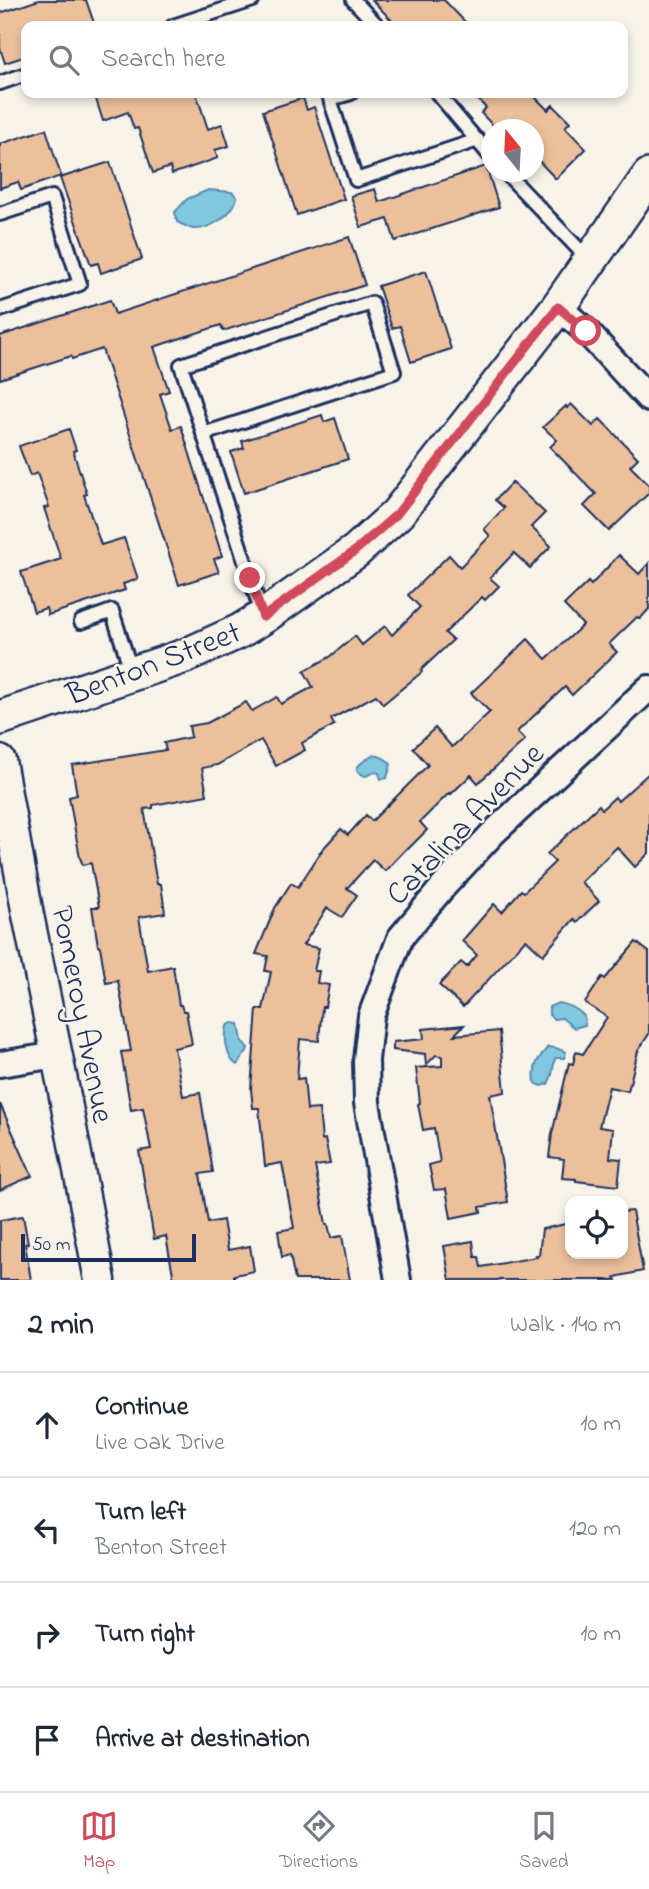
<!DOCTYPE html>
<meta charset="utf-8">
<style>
body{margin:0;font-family:"Indie Flower",sans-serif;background:#f6f6f7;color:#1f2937}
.controls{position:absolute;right:21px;bottom:21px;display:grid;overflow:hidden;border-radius:14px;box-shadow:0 4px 10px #0003}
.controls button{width:63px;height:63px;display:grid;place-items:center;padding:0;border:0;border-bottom:2px solid #e0e1e3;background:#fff;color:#1f2937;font:35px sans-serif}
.compass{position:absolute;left:481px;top:119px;width:63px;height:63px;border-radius:50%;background:#fff;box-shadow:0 4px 10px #0003;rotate:342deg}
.scale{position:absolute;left:21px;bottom:18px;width:175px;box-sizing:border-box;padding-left:7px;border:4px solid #1b2f5e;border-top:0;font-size:19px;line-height:24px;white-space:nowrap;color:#1b2f5e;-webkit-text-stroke:5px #f7f3e8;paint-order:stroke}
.stop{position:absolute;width:21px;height:21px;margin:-16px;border:5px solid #d1495b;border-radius:50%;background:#fff}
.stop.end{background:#d1495b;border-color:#fff;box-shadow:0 2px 7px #0008}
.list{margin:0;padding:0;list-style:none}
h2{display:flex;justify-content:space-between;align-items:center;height:91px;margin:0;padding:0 28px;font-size:30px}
h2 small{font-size:23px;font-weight:400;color:#747a83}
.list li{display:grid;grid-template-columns:46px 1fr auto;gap:21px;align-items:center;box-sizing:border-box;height:105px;padding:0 28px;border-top:2px solid #e0e1e3}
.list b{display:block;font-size:26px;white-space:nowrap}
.list p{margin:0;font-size:23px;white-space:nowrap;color:#747a83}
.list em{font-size:23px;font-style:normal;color:#747a83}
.icon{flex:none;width:38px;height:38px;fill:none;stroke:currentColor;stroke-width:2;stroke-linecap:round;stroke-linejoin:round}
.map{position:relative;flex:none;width:649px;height:1280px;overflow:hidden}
.search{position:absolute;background:#fff;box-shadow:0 4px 10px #0003;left:21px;right:21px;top:21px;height:77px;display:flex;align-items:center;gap:18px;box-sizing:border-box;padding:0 24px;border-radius:14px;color:#747a83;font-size:26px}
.sheet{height:511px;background:#fff}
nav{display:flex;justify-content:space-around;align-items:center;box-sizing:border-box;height:98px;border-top:2px solid #e0e1e3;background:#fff;font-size:19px;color:#747a83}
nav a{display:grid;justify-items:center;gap:4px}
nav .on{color:#d1495b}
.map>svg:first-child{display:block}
.water{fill:#81c7e2;stroke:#588aad;stroke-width:2}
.building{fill:#edc09c;stroke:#1b2f5e;stroke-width:2}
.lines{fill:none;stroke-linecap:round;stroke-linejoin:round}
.service-casing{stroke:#1b2f5e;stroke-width:18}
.minor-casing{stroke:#1b2f5e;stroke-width:30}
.tertiary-casing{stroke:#1b2f5e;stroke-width:35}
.secondary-casing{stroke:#1b2f5e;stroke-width:38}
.service{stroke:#f7f3e8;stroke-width:12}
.minor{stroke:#f7f3e8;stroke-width:24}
.tertiary{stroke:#f7f3e8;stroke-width:30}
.secondary{stroke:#f7f3e8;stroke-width:33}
.route{stroke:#d1495b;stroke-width:9}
.labels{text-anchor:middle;stroke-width:5;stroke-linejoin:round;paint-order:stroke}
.street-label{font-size:32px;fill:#1b2f5e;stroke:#f7f3e8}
</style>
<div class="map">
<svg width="649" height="1280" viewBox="0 0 649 1280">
<rect width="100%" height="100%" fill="#f7f3e8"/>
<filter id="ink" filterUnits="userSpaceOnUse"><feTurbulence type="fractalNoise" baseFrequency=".0143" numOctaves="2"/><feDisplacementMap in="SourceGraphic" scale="14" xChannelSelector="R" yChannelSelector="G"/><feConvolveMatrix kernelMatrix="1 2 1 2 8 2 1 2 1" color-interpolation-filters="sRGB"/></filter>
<g filter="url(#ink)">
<g class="water">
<path d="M 208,190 L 232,192 L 237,197 C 234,214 210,230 193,229 C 189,228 182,224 177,222 L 175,212 L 187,199 Z"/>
<path d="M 373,755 C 379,755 387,759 391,764 L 387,778 L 381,779 L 379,773 L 375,772 L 366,776 C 346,769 365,761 373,755 Z"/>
<path d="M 558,1003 C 569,1005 576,1008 584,1016 L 585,1025 L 574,1028 L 562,1018 L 554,1019 L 549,1015 L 549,1007 Z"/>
<path d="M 232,1023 L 239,1024 L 242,1041 L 248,1048 L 247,1051 L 237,1065 C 226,1058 224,1038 227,1026 Z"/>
<path d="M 548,1047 L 556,1048 L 566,1052 L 564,1058 L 555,1058 L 552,1075 L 548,1084 L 542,1086 L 535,1083 C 533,1065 537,1060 548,1047 Z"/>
</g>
<g class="building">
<path d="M 39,0 L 86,0 L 95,26 L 26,26 L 26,56 L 5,63 L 0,48 L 0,13 Z"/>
<path d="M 372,0 L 444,0 L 469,26 L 397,26 Z"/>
<path d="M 94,93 L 196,93 L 208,129 L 222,124 L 229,146 L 215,150 L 218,158 L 172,174 L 170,167 L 153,173 L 138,128 L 134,129 L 128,112 L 103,121 Z"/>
<path d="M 472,93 L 531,93 L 548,110 L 553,105 L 570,122 L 565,127 L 586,149 L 556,179 L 534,156 L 534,130 L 497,130 L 481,113 L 486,108 Z"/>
<path d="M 303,98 L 307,110 L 314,107 L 344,199 L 297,215 L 263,111 Z"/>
<path d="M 46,129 L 61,176 L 21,190 L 18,182 L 0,188 L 0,144 Z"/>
<path d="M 110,162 L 142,259 L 101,273 L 98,263 L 91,265 L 60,178 Z"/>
<path d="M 486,166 L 499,207 L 395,241 L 388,219 L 361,227 L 351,196 L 375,189 L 379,202 Z"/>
<path d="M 349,237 L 365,285 L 223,331 L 221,325 L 154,347 L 169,391 L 160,394 L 172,429 L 181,426 L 222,556 L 214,559 L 219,572 L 179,585 L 102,349 L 72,359 L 71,356 L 0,379 L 0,336 L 110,300 L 115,314 Z"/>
<path d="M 426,271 L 451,349 L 411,362 L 400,326 L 392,328 L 378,286 Z"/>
<path d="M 571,404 L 593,426 L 600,419 L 638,458 L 630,466 L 649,485 L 649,493 L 609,531 L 584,506 L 596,494 L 550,447 L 557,440 L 543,427 L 566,406 L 567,408 Z"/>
<path d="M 322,415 L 324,422 L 335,418 L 348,459 L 244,493 L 231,452 L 244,448 L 242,441 Z"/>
<path d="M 69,429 L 76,450 L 73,451 L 87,494 L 84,495 L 101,545 L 124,538 L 138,579 L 123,584 L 125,590 L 48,615 L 46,608 L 34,612 L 21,572 L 61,559 L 44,508 L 49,507 L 37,473 L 30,476 L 19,446 Z"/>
<path d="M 512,482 L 545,513 L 531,527 L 551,546 L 530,568 L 514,553 L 490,578 L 499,586 L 485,600 L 482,597 L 445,633 L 453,640 L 421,670 L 422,672 L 383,704 L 376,695 L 331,719 L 334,725 L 302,743 L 305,750 L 276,766 L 261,740 L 217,765 L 202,768 L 207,795 L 153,805 L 153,808 L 144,809 L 157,884 L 161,884 L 165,913 L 139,917 L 148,971 L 173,966 L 179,1005 L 181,1005 L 183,1011 L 186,1011 L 192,1044 L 174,1048 L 183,1096 L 200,1093 L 213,1172 L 200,1174 L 208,1223 L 223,1220 L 228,1250 L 250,1246 L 254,1271 L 234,1275 L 234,1280 L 174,1280 L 166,1236 L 154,1239 L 139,1151 L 151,1149 L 143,1108 L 131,1110 L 121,1052 L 131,1051 L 118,981 L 106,983 L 100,946 L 98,946 L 92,907 L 99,907 L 91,863 L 83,865 L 80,858 L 69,797 L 77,795 L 72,765 L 166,750 L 164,743 L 191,737 L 189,726 L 207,723 L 246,702 L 252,711 L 277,697 L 281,704 L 313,687 L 304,671 L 330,657 L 355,636 L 362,645 L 385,626 L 392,635 L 420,607 L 408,595 L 449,555 L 460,567 L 490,536 L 484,529 L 504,508 L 495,500 Z"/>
<path d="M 619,555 L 639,574 L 649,563 L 649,609 L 640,619 L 637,617 L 609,644 L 617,652 L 572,695 L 565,687 L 539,711 L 517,732 L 525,740 L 478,783 L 471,775 L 450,795 L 449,793 L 420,822 L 427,830 L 409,848 L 408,847 L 385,871 L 373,860 L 347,888 L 357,895 L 342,917 L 327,908 L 303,945 L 319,948 L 314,971 L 319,971 L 317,983 L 329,985 L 325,1007 L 322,1007 L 319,1041 L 300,1039 L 297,1079 L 304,1078 L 307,1110 L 319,1109 L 322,1140 L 325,1139 L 330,1164 L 315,1166 L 326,1224 L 328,1224 L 331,1238 L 342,1236 L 350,1280 L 295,1280 L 290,1255 L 282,1257 L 278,1231 L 294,1228 L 282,1163 L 265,1166 L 259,1108 L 253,1108 L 251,1089 L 257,1009 L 263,1009 L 271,972 L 265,971 L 268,956 L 256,954 L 275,908 L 291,883 L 298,887 L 321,852 L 320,852 L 341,829 L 348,835 L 366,815 L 372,821 L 428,765 L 413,748 L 435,728 L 452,747 L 490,712 L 471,693 L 528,639 L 546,659 L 583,625 L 564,605 L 588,582 L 591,585 Z"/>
<path d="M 649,773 L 649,853 L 635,867 L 617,847 L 581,882 L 599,901 L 577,922 L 574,919 L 543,955 L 526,939 L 463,1007 L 439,985 L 461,962 L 467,967 L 477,955 L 462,941 L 494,904 L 502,912 L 521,890 L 524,892 L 555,862 L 547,854 L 599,805 L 602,809 L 615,797 L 618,801 Z"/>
<path d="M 636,942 L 649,952 L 649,1034 L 638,1051 L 628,1091 L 609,1087 L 599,1127 L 613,1129 L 610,1158 L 621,1159 L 618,1186 L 576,1181 L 576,1179 L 562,1178 L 564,1159 L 549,1157 L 552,1134 L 569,1063 L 573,1064 L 576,1052 L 583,1054 L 607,1017 L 585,1003 L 602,977 L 605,979 Z"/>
<path d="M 464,1025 L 454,1035 L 499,1031 L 505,1092 L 490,1095 L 508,1202 L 480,1207 L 481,1212 L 451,1218 L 446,1189 L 434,1190 L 429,1165 L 440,1162 L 434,1128 L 423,1130 L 418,1104 L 420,1103 L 416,1068 L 442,1066 L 442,1056 L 436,1055 L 426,1065 L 425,1054 L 393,1050 L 393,1042 L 424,1039 L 423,1029 Z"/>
<path d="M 0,1104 L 32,1176 L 0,1190 Z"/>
<path d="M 632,1211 L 643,1271 L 615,1277 L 616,1280 L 450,1280 L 444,1246 L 473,1241 L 475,1257 L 479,1257 L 481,1267 L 537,1257 L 536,1255 L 539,1255 L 542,1229 L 566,1224 L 570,1254 L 623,1254 L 623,1212 Z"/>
<path d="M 23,1216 L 28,1243 L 25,1244 L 31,1280 L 0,1280 L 0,1220 Z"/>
</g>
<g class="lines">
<g class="service-casing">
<g id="service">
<path d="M 353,0 L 378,26"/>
<path d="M 173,26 L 253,0"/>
<path d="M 0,83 L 26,74"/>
<path d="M 351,93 L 330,99 L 356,180 L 478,140"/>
<path d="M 437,93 L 491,157"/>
<path d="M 505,172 L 589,260"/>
<path d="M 0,214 L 52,197 L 80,284 L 0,310"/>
<path d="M 203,434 L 394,372 L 372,303 L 181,365 L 262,614"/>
<path d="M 81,622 L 112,611 L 132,673"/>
</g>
</g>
<g class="minor-casing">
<g id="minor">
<path d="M 558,307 L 586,331 L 649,399"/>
<path d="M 0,1064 L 57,1055"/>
<path d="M 398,1280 L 367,1103 L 366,1060 L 371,1016 L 400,938 L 442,888 L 493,833 L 649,688"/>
</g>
</g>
<g class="tertiary-casing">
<path id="tertiary" d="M 0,761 L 28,915 L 62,1081 L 100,1280"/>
</g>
<g class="secondary-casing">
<path id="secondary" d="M 0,718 L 185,656 L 240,631 L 263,617 L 356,551 L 397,514 L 558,307 L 649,176"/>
</g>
<use href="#service" class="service"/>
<use href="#minor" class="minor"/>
<use href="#tertiary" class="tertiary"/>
<use href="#secondary" class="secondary"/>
</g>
</g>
<g class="lines" filter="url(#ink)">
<path class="route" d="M 250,578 L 263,617 L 355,551 L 397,514 L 558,307 L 586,331"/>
</g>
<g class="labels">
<g class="street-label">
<text transform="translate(153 662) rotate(-21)" y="11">Benton Street</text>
<text transform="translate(464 823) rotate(-46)" y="11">Catalina Avenue</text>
<text transform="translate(84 1014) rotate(79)" y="11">Pomeroy Avenue</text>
</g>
</g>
</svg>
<div class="controls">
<button><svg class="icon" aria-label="locate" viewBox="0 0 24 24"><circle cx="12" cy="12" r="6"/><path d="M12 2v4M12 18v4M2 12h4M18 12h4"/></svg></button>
</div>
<svg class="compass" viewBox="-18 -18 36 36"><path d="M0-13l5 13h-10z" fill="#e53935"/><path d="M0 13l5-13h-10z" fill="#747a83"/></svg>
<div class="scale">50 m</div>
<div class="stop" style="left:586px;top:331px"></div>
<div class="stop end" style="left:250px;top:578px"></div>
<div class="search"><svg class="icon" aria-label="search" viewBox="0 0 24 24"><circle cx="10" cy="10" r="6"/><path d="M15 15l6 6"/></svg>Search here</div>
</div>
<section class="sheet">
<h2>2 min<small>Walk · 140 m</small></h2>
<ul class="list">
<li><svg class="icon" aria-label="ahead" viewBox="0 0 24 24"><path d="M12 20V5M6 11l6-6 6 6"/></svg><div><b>Continue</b><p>Live Oak Drive</p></div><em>10 m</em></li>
<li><svg class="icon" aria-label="left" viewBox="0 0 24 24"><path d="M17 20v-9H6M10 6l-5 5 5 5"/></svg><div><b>Turn left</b><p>Benton Street</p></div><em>120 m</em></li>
<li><svg class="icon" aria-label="right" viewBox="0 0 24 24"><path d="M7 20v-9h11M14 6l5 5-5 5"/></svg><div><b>Turn right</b></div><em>10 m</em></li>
<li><svg class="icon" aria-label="arrive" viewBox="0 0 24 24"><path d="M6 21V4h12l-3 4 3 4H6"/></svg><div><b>Arrive at destination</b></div></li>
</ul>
</section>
<nav>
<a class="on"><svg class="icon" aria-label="map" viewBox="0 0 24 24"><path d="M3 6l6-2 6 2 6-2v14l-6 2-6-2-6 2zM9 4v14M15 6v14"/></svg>Map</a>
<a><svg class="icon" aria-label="directions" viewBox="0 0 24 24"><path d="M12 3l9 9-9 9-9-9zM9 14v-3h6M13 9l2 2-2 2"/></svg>Directions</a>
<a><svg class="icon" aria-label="saved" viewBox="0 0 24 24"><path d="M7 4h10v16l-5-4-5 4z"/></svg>Saved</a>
</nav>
